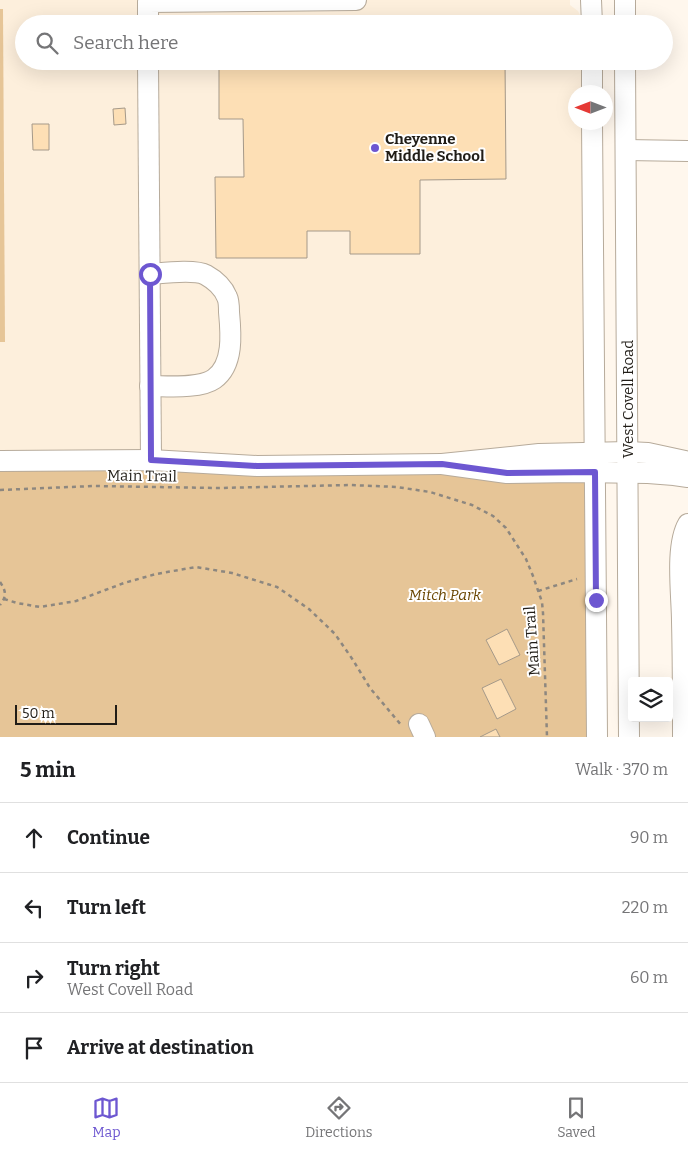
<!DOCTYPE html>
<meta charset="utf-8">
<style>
body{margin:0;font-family:Bitter,serif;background:#f6f6f6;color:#202124}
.controls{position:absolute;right:15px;bottom:15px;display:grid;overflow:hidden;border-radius:5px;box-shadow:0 5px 20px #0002}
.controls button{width:45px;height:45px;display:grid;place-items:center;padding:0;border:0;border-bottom:1px solid #e0e0e0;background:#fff;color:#202124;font:25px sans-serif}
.compass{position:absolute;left:568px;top:85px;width:45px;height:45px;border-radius:50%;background:#fff;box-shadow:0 5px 20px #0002;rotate:270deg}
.scale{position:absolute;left:15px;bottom:12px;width:102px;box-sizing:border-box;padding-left:5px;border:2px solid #211d17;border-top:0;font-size:14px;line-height:18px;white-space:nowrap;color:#211d17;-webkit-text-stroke:4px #fff;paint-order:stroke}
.stop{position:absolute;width:15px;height:15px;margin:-11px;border:4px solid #6d57d1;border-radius:50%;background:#fff}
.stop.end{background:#6d57d1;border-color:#fff;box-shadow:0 1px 5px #0008}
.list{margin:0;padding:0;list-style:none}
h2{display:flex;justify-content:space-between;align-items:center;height:65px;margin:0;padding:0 20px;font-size:21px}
h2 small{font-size:16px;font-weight:400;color:#757577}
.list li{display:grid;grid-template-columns:32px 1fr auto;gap:15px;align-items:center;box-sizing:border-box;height:70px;padding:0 20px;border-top:1px solid #e0e0e0}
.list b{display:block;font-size:19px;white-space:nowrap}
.list p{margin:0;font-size:16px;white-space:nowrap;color:#757577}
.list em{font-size:16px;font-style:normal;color:#757577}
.icon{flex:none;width:28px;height:28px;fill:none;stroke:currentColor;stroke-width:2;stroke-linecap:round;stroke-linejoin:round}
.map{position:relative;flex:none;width:688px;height:737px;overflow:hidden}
.search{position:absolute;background:#fff;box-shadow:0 5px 20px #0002;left:15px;right:15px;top:15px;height:55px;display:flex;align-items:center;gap:12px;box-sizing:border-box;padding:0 18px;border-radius:28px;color:#757577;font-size:19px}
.sheet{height:345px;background:#fff}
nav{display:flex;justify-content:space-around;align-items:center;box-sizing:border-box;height:70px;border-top:1px solid #e0e0e0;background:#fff;font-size:14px;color:#757577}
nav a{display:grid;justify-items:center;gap:2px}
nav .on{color:#6d57d1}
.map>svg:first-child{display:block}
.built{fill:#fdefdc}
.green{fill:#e6c597}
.building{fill:#fddfb5;stroke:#a59989}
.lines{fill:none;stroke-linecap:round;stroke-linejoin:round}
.minor-casing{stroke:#b7ab9b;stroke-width:22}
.path{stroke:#8d877f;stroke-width:2.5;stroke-dasharray:4 4;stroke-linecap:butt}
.minor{stroke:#fff;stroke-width:20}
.route{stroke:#6d57d1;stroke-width:6}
.poi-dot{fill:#6d57d1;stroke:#fff;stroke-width:2}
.labels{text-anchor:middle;stroke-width:4;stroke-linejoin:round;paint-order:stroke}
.poi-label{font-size:15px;font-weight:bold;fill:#211d17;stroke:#fff;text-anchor:start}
.street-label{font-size:15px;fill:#211d17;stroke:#fff}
.park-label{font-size:15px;font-style:italic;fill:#6a4602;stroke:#fff}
</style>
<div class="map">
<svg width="688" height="737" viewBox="0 0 688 737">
<rect width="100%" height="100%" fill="#fff7ed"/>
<path class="built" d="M 0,0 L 570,0 L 570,5 L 578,11 L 582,19 L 582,24 L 24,24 L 24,61 L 582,61 L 583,92 L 576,92 L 576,122 L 583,123 L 585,446 L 406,456 L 0,458 Z"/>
<g class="green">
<path d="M 0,9 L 3,9 L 5,342 L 0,342 Z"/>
<path d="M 585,446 L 588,737 L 0,737 L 0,458 L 406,456 Z"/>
</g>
<g class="building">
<path d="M 219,61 L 505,61 L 506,179 L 420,180 L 420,254 L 350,254 L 350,231 L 307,231 L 307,258 L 216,258 L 215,177 L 244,177 L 243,119 L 219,119 Z"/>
<path d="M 125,108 L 126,124 L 114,125 L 113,109 Z"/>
<path d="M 32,124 L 49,124 L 49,150 L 33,150 Z"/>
<path d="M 507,629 L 520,655 L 499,665 L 486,640 Z"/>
<path d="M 501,679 L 516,709 L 497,719 L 482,688 Z"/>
<path d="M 496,729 L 500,737 L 480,737 Z"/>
</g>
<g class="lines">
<g class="minor-casing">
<g id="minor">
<path d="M 591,0 L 592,24"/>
<path d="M 625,0 L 625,24"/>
<path d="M 148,24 L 148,2 L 356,0"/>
<path d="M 148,61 L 151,460"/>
<path d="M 592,61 L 592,92"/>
<path d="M 625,61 L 629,737"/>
<path d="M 592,122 L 597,737"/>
<path d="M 626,150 L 688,151"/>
<path d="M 150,274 C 163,273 195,269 206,275 C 215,280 223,287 227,297 C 229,301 229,307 229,312 C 231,333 234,365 214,379 C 200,389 167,386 150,386"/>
<path d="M 0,461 L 151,460 L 257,466 L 442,464"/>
<path d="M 688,463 L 685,461 L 648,453 L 628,452 L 539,454 L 442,464 L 507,473 L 575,472 L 648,473 L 674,475 L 688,477"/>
<path d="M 419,724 L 425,737"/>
<path d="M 683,737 C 683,699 683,661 682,622 C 682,596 675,546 688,524"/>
</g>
</g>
<g class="path">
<path d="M 0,490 L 93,486 L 219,488 L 351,485 L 397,487 L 430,492 L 472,505 L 493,516 L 506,528 L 526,559 L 533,576 L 542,602 L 543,613 L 547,737"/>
<path d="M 0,582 C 6,591 7,596 0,605"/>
<path d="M 538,591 L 577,579"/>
<path d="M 4,599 L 17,603 L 40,607 L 76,601 L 124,583 L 156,574 L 196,567 L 232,573 L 277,587 L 309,609 L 335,634 L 353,660 L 370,688 L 402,726"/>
</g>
<use href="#minor" class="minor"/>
</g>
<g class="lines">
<path class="route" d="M 150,274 L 151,460 L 257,466 L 442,464 L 507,473 L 595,472 L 596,600"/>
</g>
<circle class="poi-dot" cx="375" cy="148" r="5"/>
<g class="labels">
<g class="poi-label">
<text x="385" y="144">Cheyenne<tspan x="385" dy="17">Middle School</tspan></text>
</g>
<g class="street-label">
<text transform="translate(628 399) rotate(-90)" y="5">West Covell Road</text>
<text transform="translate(142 476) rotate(1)" y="5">Main Trail</text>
<text transform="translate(532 641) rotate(-94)" y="5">Main Trail</text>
</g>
<g class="park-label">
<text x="445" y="600">Mitch Park</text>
</g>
</g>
</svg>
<div class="controls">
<button><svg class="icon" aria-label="layers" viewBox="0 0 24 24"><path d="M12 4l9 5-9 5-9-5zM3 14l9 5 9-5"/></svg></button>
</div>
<svg class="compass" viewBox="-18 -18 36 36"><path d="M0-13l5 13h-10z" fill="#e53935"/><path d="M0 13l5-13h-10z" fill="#757577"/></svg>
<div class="scale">50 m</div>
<div class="stop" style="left:150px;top:274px"></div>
<div class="stop end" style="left:596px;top:600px"></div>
<div class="search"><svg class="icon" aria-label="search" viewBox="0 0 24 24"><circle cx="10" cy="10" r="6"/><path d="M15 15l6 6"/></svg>Search here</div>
</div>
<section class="sheet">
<h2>5 min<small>Walk · 370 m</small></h2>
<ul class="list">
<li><svg class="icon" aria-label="ahead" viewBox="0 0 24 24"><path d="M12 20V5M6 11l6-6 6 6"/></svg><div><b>Continue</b></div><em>90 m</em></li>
<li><svg class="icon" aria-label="left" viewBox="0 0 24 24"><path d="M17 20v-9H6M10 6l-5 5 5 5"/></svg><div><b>Turn left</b></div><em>220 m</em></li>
<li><svg class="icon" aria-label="right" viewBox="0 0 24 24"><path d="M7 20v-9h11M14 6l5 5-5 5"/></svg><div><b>Turn right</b><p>West Covell Road</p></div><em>60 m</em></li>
<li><svg class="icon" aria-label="arrive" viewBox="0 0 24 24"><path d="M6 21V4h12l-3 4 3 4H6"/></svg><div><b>Arrive at destination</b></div></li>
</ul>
</section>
<nav>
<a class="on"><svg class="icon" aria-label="map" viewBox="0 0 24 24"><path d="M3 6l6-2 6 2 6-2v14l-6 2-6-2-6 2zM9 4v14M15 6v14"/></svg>Map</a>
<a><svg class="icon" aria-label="directions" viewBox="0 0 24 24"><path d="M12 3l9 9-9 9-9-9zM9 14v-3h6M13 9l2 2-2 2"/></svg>Directions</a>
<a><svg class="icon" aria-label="saved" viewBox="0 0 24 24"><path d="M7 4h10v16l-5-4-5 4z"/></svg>Saved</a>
</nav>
